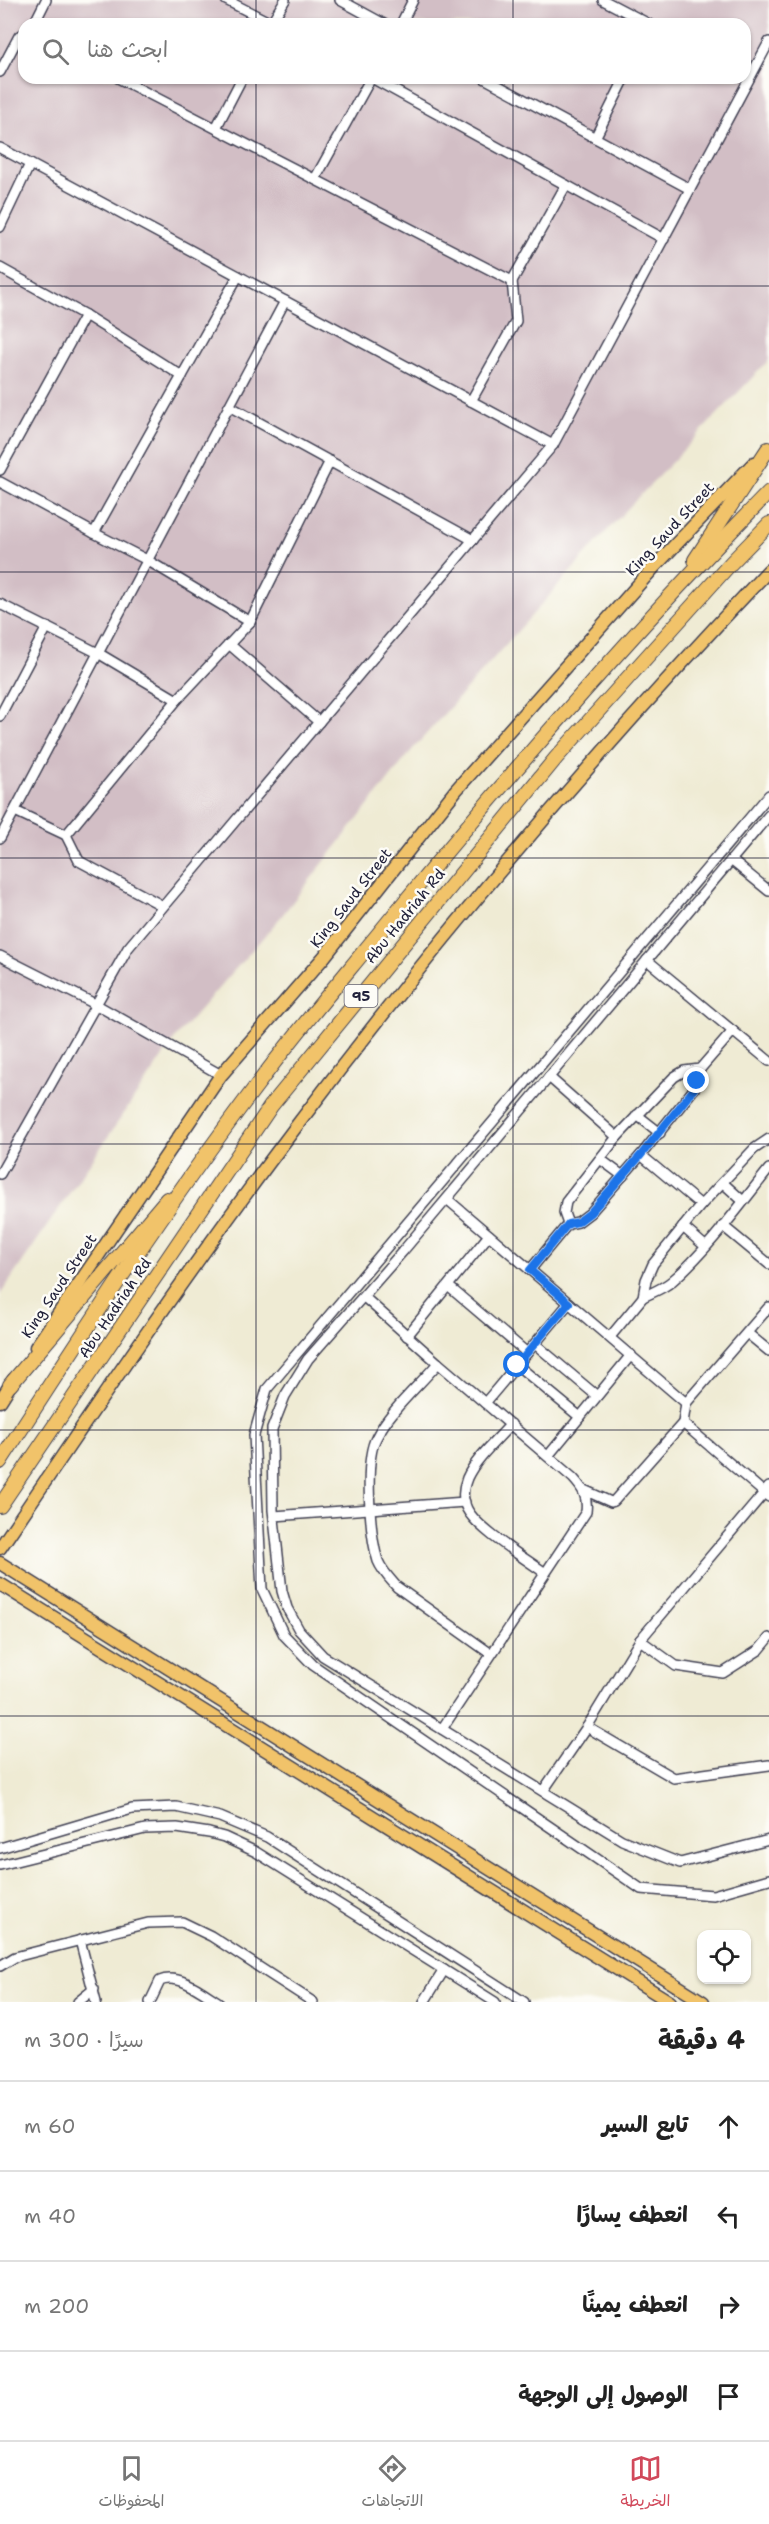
<!DOCTYPE html>
<html lang="ar">
<meta charset="utf-8">
<style>
body{margin:0;font-family:"Shantell Sans","Playpen Sans Arabic",sans-serif;background:#f6f6f6;color:#222;direction:rtl}
.controls{position:absolute;right:18px;bottom:18px;display:grid;overflow:hidden;border-radius:12px;box-shadow:0 2px 4px #0004}
.controls button{width:54px;height:54px;display:grid;place-items:center;padding:0;border:0;border-bottom:2px solid #e0e0e0;background:#fff;color:#222;font:30px sans-serif}
.stop{position:absolute;width:18px;height:18px;margin:-14px;border:4px solid #1a73e8;border-radius:50%;background:#fff}
.stop.end{background:#1a73e8;border-color:#fff;box-shadow:0 2px 6px #0008}
.list{margin:0;padding:0;list-style:none}
h2{display:flex;justify-content:space-between;align-items:center;height:78px;margin:0;padding:0 24px;font-size:26px}
h2 small{font-size:20px;font-weight:400;color:#767676}
.list li{display:grid;grid-template-columns:39px 1fr auto;gap:18px;align-items:center;box-sizing:border-box;height:90px;padding:0 24px;border-top:2px solid #e0e0e0}
.list b{display:block;font-size:22px;white-space:nowrap}
.list em{font-size:20px;font-style:normal;color:#767676}
.icon{flex:none;width:33px;height:33px;fill:none;stroke:currentColor;stroke-width:2;stroke-linecap:round;stroke-linejoin:round}
.map{position:relative;flex:none;width:769px;height:2002px;overflow:hidden;direction:ltr}
.search{position:absolute;background:#fff;box-shadow:0 2px 4px #0004;left:18px;right:18px;top:18px;height:66px;display:flex;align-items:center;gap:15px;box-sizing:border-box;padding:0 21px;border-radius:18px;color:#767676;font-size:22px}
.sheet{height:438px;background:#fff}
nav{display:flex;justify-content:space-around;align-items:center;box-sizing:border-box;height:84px;border-top:2px solid #e0e0e0;background:#fff;font-size:16px;color:#767676}
nav a{display:grid;justify-items:center;gap:3px}
nav .on{color:#d1495b}
.map>svg:first-child{display:block}
.industrial{fill:#d2bec5;fill-rule:evenodd}
.lines{fill:none;stroke-linecap:round;stroke-linejoin:round}
.minor-casing{stroke:#414052;stroke-width:12}
.major-casing{stroke:#414052;stroke-width:15}
.highway-casing{stroke:#414052;stroke-width:16}
.minor{stroke:#fff;stroke-width:9}
.major{stroke:#f1c36a;stroke-width:12}
.highway{stroke:#f1c36a;stroke-width:14}
.route{stroke:#1a73e8;stroke-width:8}
.grid{fill:none;stroke:#22223b;stroke-width:1.5;stroke-opacity:0.55}
.labels{text-anchor:middle;stroke-width:5;stroke-linejoin:round;paint-order:stroke}
.shield{fill:#fdfcf7;stroke:#646373;stroke-width:1.5}
.shield-label{font-size:14px;font-weight:bold;fill:#22223b}
.street-label{font-size:15px;fill:#22223b;stroke:#fdfcf7}
</style>
<div class="map">
<svg width="769" height="2002" viewBox="0 0 769 2002">
<rect width="100%" height="100%" fill="#fdfcf7"/>
<filter id="ink" filterUnits="userSpaceOnUse"><feTurbulence type="fractalNoise" baseFrequency=".0167" numOctaves="2"/><feDisplacementMap in="SourceGraphic" scale="12" xChannelSelector="R" yChannelSelector="G"/><feConvolveMatrix kernelMatrix="1 2 1 2 8 2 1 2 1" color-interpolation-filters="sRGB"/></filter>
<filter id="wash" filterUnits="userSpaceOnUse"><feTurbulence type="fractalNoise" baseFrequency=".008" numOctaves="4" result="noise"/><feDisplacementMap in="SourceGraphic" scale="24" xChannelSelector="R" yChannelSelector="G"/><feGaussianBlur stdDeviation="1.35" result="paint"/><feColorMatrix in="noise" values="0 0 0 0 0 0 0 0 0 0 0 0 0 0 0 0 0 1.4 0 .05"/><feComposite in="paint" operator="in"/></filter>
<g filter="url(#wash)">
<rect width="100%" height="100%" fill="#efebd4"/>
<path class="industrial" d="M 0,0 L 769,0 L 769,360 L 613,524 L 412,750 L 280,918 L 176,1037 L 0,1295 ZM 24,24 L 745,24 L 745,78 L 24,78 Z"/>
</g>
<g filter="url(#ink)">
<g class="lines">
<g class="minor-casing">
<g id="minor">
<path d="M 226,0 L 271,23 L 285,0"/>
<path d="M 340,0 L 384,24"/>
<path d="M 603,0 L 649,24"/>
<path d="M 34,24 L 46,0"/>
<path d="M 401,24 L 413,0"/>
<path d="M 0,72 L 19,36 L 24,34"/>
<path d="M 118,78 L 512,281 L 566,185"/>
<path d="M 372,78 L 664,239"/>
<path d="M 484,78 L 690,189"/>
<path d="M 216,128 L 242,78"/>
<path d="M 595,138 L 625,78"/>
<path d="M 0,148 L 30,164 L 0,227"/>
<path d="M 30,164 L 553,445"/>
<path d="M 315,179 L 371,78"/>
<path d="M 0,268 L 85,315"/>
<path d="M 238,276 L 94,533 L 147,560 L 250,622"/>
<path d="M 471,401 L 516,321 L 512,281"/>
<path d="M 229,406 L 473,540"/>
<path d="M 0,470 L 85,315 L 182,376"/>
<path d="M 0,482 L 94,533"/>
<path d="M 0,604 L 98,653 L 177,700"/>
<path d="M 229,644 L 319,722"/>
<path d="M 0,716 L 47,627"/>
<path d="M 769,795 L 267,1389 L 254,1435 L 262,1589 L 284,1635 L 313,1665 L 641,1889 L 713,1895 L 769,1879"/>
<path d="M 15,811 L 66,835 L 177,700 L 250,622 L 330,461"/>
<path d="M 769,815 L 403,1251 L 308,1359 L 285,1396 L 272,1429 L 273,1510 L 282,1591 L 287,1608 L 299,1630 L 323,1656 L 622,1840 L 680,1863 L 769,1840"/>
<path d="M 66,835 L 79,861 L 163,906"/>
<path d="M 0,838 L 285,301"/>
<path d="M 731,860 L 769,891"/>
<path d="M 0,956 L 95,1004 L 221,1075"/>
<path d="M 647,960 L 769,1061"/>
<path d="M 549,1077 L 617,1137"/>
<path d="M 637,1115 L 660,1133"/>
<path d="M 641,1155 L 701,1205"/>
<path d="M 600,1159 L 623,1176"/>
<path d="M 0,1174 L 128,948 L 553,445 L 769,42"/>
<path d="M 723,1183 L 743,1201"/>
<path d="M 447,1199 L 686,1403 L 769,1307"/>
<path d="M 568,1224 L 578,1222 L 590,1213 L 641,1155 L 694,1089 L 700,1069"/>
<path d="M 723,1226 L 769,1264"/>
<path d="M 683,1227 L 705,1246"/>
<path d="M 530,1270 L 568,1224 L 564,1213 L 566,1202 L 617,1137 L 674,1077 L 684,1071 L 700,1069 L 733,1031"/>
<path d="M 448,1286 L 527,1353"/>
<path d="M 364,1297 L 438,1363 L 573,1478 C 583,1489 588,1496 586,1512 L 442,1729"/>
<path d="M 643,1297 C 653,1292 664,1288 672,1281 C 706,1252 741,1204 769,1169"/>
<path d="M 747,1333 L 769,1351"/>
<path d="M 407,1336 L 489,1235"/>
<path d="M 610,1337 L 643,1297 L 646,1280 L 653,1264 L 701,1205 L 754,1149 L 769,1139"/>
<path d="M 535,1344 L 597,1396"/>
<path d="M 438,1363 C 418,1387 390,1410 376,1438 C 364,1460 370,1537 378,1561 C 382,1571 390,1579 397,1587 L 491,1654"/>
<path d="M 517,1365 L 580,1417"/>
<path d="M 485,1403 L 569,1303"/>
<path d="M 683,1423 L 769,1497"/>
<path d="M 511,1424 C 497,1440 476,1458 467,1478 C 463,1488 462,1500 467,1509 C 477,1529 526,1559 545,1573"/>
<path d="M 548,1456 L 631,1355"/>
<path d="M 584,1490 L 611,1502 L 614,1501 L 683,1423 L 686,1403"/>
<path d="M 274,1516 L 465,1502"/>
<path d="M 640,1640 L 676,1666 L 723,1673 L 759,1650 L 769,1638"/>
<path d="M 587,1727 L 674,1778 L 769,1765"/>
<path d="M 543,1791 L 587,1727 L 640,1640 L 769,1487"/>
<path d="M 0,1848 L 132,1809 L 176,1807 L 220,1817 L 267,1837 L 524,2002"/>
<path d="M 0,1865 L 145,1829 L 177,1828 L 209,1833 L 224,1837 L 256,1852 L 495,2002"/>
<path d="M 80,1940 L 96,2002"/>
<path d="M 0,1966 L 15,1957 L 148,1923 L 182,1922 L 211,1936 L 313,2002"/>
<path d="M 78,2002 L 94,1989"/>
<path d="M 150,2002 L 160,1981 C 179,1973 202,1992 218,2002"/>
<path d="M 424,2002 L 444,1970"/>
</g>
</g>
<g class="major-casing">
<g id="major">
<path d="M 36,1347 L 221,1075 L 324,957 L 456,790 L 655,566 L 754,463"/>
<path d="M 0,1401 L 14,1379"/>
<path d="M 0,1548 C 96,1406 192,1264 295,1128 C 442,933 601,747 769,570"/>
<path d="M 0,1563 L 703,2002"/>
<path d="M 0,1584 L 670,2002"/>
</g>
</g>
<g class="highway-casing">
<g id="highway">
<path d="M 695,560 L 768,449"/>
<path d="M 10,1385 L 167,1199"/>
<path d="M 0,1462 C 83,1333 167,1204 260,1081 C 301,1026 346,974 389,921 C 510,773 635,629 769,492"/>
<path d="M 0,1506 L 271,1106 L 556,758 L 731,563 L 769,524"/>
</g>
</g>
<use href="#minor" class="minor"/>
<use href="#major" class="major"/>
<use href="#highway" class="highway"/>
</g>
</g>
<g class="lines" filter="url(#ink)">
<path class="route" d="M 517,1365 L 569,1303 L 530,1270 L 568,1224 L 578,1222 L 590,1213 L 641,1155 L 694,1089 L 697,1081"/>
</g>
<path class="grid" d="M 256,0 L 256,24M 513,0 L 513,24M 256,78 L 256,2002M 513,78 L 513,2002M 0,286 L 769,286M 0,572 L 769,572M 0,858 L 769,858M 0,1144 L 769,1144M 0,1430 L 769,1430M 0,1716 L 769,1716"/>
<g class="labels">
<rect class="shield" x="344.5" y="985" width="33" height="22" rx="4.5"/>
<g class="shield-label">
<text x="361" y="1001">95</text>
</g>
<g class="street-label">
<text transform="translate(670 529) rotate(-47)" y="5">King Saud Street</text>
<text transform="translate(351 898) rotate(-52)" y="5">King Saud Street</text>
<text transform="translate(405 916) rotate(-51)" y="5">Abu Hadriah Rd</text>
<text transform="translate(59 1286) rotate(-56)" y="5">King Saud Street</text>
<text transform="translate(115 1308) rotate(-56)" y="5">Abu Hadriah Rd</text>
</g>
</g>
</svg>
<div class="controls">
<button><svg class="icon" aria-label="locate" viewBox="0 0 24 24"><circle cx="12" cy="12" r="6"/><path d="M12 2v4M12 18v4M2 12h4M18 12h4"/></svg></button>
</div>
<div class="stop" style="left:517px;top:1365px"></div>
<div class="stop end" style="left:697px;top:1081px"></div>
<div class="search"><svg class="icon" aria-label="search" viewBox="0 0 24 24"><circle cx="10" cy="10" r="6"/><path d="M15 15l6 6"/></svg>ابحث هنا</div>
</div>
<section class="sheet">
<h2>4 دقيقة<small>سيرًا · 300 m</small></h2>
<ul class="list">
<li><svg class="icon" aria-label="ahead" viewBox="0 0 24 24"><path d="M12 20V5M6 11l6-6 6 6"/></svg><div><b>تابع السير</b></div><em>60 m</em></li>
<li><svg class="icon" aria-label="left" viewBox="0 0 24 24"><path d="M17 20v-9H6M10 6l-5 5 5 5"/></svg><div><b>انعطف يسارًا</b></div><em>40 m</em></li>
<li><svg class="icon" aria-label="right" viewBox="0 0 24 24"><path d="M7 20v-9h11M14 6l5 5-5 5"/></svg><div><b>انعطف يمينًا</b></div><em>200 m</em></li>
<li><svg class="icon" aria-label="arrive" viewBox="0 0 24 24"><path d="M6 21V4h12l-3 4 3 4H6"/></svg><div><b>الوصول إلى الوجهة</b></div></li>
</ul>
</section>
<nav>
<a class="on"><svg class="icon" aria-label="map" viewBox="0 0 24 24"><path d="M3 6l6-2 6 2 6-2v14l-6 2-6-2-6 2zM9 4v14M15 6v14"/></svg>الخريطة</a>
<a><svg class="icon" aria-label="directions" viewBox="0 0 24 24"><path d="M12 3l9 9-9 9-9-9zM9 14v-3h6M13 9l2 2-2 2"/></svg>الاتجاهات</a>
<a><svg class="icon" aria-label="saved" viewBox="0 0 24 24"><path d="M7 4h10v16l-5-4-5 4z"/></svg>المحفوظات</a>
</nav>
